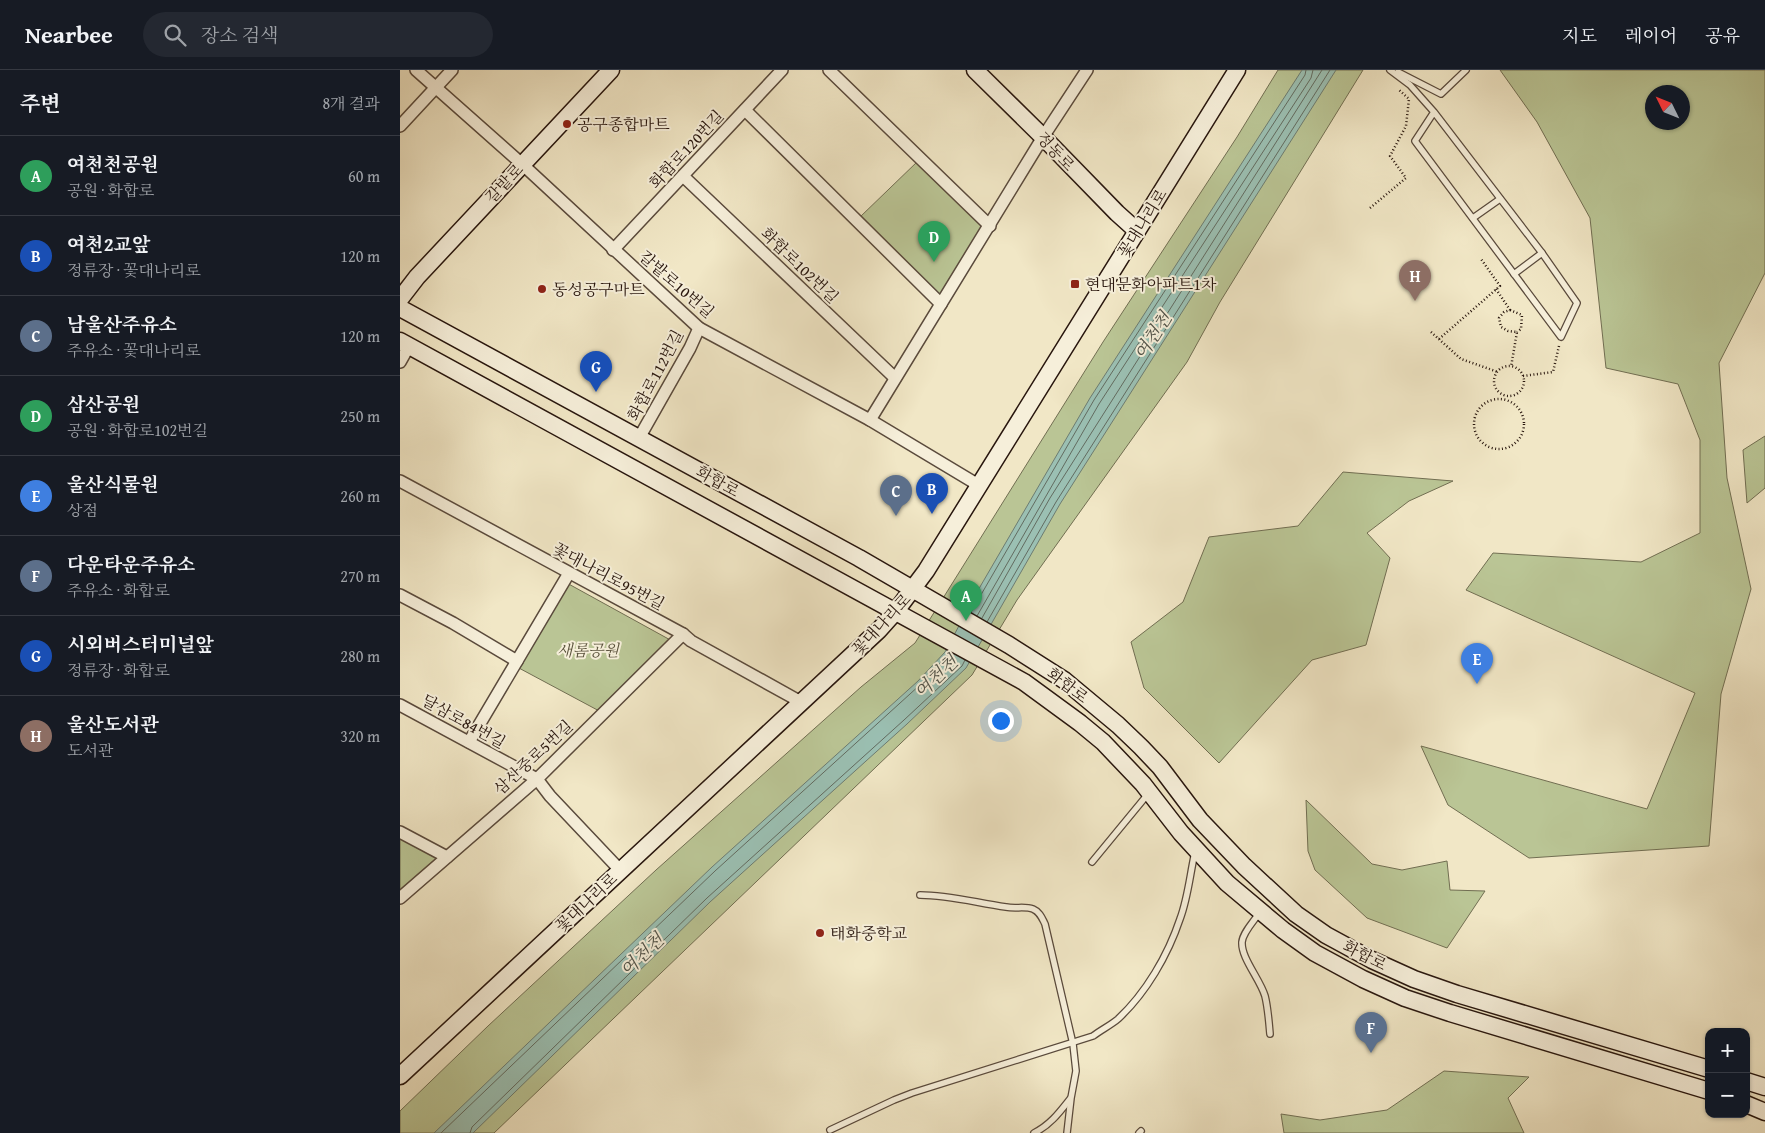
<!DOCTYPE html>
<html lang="ko">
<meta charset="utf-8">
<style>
body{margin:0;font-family:"Gentium Book Plus","Noto Serif KR",serif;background:#242831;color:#f1f3f6}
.controls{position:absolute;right:15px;bottom:15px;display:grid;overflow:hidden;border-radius:10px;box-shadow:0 1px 4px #0004}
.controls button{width:45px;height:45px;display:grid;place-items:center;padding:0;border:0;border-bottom:1px solid #363941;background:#171b24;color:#f1f3f6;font:25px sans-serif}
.compass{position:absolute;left:1245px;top:15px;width:45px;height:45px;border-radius:50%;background:#171b24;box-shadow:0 1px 4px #0004;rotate:313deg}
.you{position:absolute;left:600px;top:650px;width:18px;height:18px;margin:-12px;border:4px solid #fff;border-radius:50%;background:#1a73e8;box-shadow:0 0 0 8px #1a73e833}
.badge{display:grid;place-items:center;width:32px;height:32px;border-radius:50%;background:#c59692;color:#fff;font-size:16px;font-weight:700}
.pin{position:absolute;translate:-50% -41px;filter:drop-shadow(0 1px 2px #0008)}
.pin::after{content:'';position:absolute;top:26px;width:18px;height:15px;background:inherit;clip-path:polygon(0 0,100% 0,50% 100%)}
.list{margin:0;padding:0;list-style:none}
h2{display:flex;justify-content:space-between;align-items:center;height:65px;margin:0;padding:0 20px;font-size:21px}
h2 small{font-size:16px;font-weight:400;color:#9ea1a6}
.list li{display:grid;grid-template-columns:32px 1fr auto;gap:15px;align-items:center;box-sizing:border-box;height:80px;padding:0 20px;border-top:1px solid #363941}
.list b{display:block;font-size:19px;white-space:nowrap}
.list p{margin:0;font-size:16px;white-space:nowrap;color:#9ea1a6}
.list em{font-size:16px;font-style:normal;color:#9ea1a6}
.icon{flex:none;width:28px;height:28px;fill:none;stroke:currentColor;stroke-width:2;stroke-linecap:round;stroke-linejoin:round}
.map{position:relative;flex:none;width:1365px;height:1063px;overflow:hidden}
header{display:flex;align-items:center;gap:30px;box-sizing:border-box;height:70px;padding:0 25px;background:#171b24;border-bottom:1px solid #363941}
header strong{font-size:24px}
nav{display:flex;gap:28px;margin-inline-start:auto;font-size:18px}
.search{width:350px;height:45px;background:#242831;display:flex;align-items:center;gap:12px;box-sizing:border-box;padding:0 18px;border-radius:28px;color:#9ea1a6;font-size:19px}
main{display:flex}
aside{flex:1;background:#171b24}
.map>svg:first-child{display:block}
.green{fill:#bac595;stroke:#716e52;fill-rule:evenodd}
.water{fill:#9bc0b3;stroke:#6d7c71}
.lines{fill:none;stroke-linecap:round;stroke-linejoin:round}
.shore{stroke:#626b60;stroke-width:1}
.lane-casing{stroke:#5a4a3c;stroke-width:8}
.street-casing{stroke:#5a4a3c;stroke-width:14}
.secondary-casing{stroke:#28160e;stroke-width:19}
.path{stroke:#28160e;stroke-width:2.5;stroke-dasharray:1 2.5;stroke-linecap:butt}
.lane{stroke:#f6efda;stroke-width:5.5}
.street{stroke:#f6efda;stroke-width:11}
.secondary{stroke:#f6efda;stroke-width:16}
.poi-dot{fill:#8f2418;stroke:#f6efda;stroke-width:2}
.labels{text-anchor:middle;stroke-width:4;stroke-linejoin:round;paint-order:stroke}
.poi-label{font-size:16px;fill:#28160e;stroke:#f6efda;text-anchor:start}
.street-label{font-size:16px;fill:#28160e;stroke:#f6efda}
.park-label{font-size:16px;font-style:italic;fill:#5b533d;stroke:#f6efda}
.water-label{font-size:18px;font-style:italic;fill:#505248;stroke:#f6efda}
</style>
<header>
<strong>Nearbee</strong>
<div class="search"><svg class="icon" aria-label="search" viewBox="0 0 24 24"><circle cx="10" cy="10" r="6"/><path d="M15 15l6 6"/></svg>장소 검색</div>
<nav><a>지도</a><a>레이어</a><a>공유</a></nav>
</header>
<main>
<aside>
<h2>주변<small>8개 결과</small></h2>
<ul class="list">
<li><span class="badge" style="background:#2e9e5b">A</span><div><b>여천천공원</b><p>공원 · 화합로</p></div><em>60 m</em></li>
<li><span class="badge" style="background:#1a4fb4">B</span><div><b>여천2교앞</b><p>정류장 · 꽃대나리로</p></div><em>120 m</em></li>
<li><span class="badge" style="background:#5c6f8a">C</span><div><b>남울산주유소</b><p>주유소 · 꽃대나리로</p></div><em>120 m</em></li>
<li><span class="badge" style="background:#2e9e5b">D</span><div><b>삼산공원</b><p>공원 · 화합로102번길</p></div><em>250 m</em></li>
<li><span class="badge" style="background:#3f7fe0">E</span><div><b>울산식물원</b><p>상점</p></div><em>260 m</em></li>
<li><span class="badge" style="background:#5c6f8a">F</span><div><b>다운타운주유소</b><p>주유소 · 화합로</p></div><em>270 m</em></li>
<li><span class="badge" style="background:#1a4fb4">G</span><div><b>시외버스터미널앞</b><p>정류장 · 화합로</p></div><em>280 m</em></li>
<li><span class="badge" style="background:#8d6e63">H</span><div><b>울산도서관</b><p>도서관</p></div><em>320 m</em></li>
</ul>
</aside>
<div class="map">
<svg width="1365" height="1063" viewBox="0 0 1365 1063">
<rect width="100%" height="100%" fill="#f1e7c6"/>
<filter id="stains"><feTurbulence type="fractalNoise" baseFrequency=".004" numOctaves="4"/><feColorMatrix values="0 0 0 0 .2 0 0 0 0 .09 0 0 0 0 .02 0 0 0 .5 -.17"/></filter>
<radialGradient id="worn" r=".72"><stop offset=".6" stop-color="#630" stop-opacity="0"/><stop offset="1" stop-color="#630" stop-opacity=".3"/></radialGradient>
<g class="green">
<path d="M 878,0 L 963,0 L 820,232 L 787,292 L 617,530 L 572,605 L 94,1063 L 0,1063 L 0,1041 L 88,956 L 256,800 L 461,617 L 515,573 L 703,272 L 837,67 Z"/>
<path d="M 1100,0 L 1365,0 L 1365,203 L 1319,293 L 1327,408 L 1351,519 L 1321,624 L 1309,776 L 1129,788 L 1048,735 L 1021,676 L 1247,739 L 1295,623 L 1066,520 L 1093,483 L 1241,492 L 1300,463 L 1300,370 L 1278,314 L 1206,298 L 1190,148 L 1137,52 ZM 1252,22 L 1282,22 L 1282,52 L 1252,52 Z"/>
<path d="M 518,91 L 585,157 L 541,228 L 460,147 Z"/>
<path d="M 1365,366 L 1365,418 L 1347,433 L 1343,380 Z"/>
<path d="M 943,402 L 1053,411 L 1009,431 L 967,463 L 990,488 L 966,575 L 912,590 L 819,693 L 744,618 L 731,572 L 783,532 L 809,467 L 898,456 Z"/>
<path d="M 165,512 L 274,572 L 203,643 L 117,597 Z"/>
<path d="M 906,730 L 972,794 L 1002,800 L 1047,791 L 1050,820 L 1085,821 L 1047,878 L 967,848 L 915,800 L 908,781 Z"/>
<path d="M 0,762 L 42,784 L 0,825 Z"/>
<path d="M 1044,1001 L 1129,1007 L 1108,1028 L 1124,1063 L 884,1063 L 881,1044 L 920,1050 L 987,1040 Z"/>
</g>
<path class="water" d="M 902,0 L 936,0 L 660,434 L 566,598 L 507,654 L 310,832 L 73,1063 L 34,1063 L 312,797 L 518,611 L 545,582 L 577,522 L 690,328 Z"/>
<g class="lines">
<g class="shore">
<path d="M 571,542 L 694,330 L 905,5 L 906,0"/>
<path d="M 577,546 L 699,334 L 911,8 L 913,0"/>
<path d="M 582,548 L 650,428 L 922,0"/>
<path d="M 587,552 L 656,432 L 930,0"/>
<path d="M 41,1063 L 315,801 L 521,614 L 550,582"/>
<path d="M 70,1063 L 72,1057 L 307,828 L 504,650 L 562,596 L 565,590"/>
</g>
<g class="lane-casing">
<g id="lane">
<path d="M 990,0 L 1010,15 L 1034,42 L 1142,183 L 1177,233 L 1161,267 L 1015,71 L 1034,42"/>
<path d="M 998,2 L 1041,24 L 1066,0"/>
<path d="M 1073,148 L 1100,129"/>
<path d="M 1114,204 L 1142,183"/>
<path d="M 692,792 L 748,724"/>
<path d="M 520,825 C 549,825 577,833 606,837 C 615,839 625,836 633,839 C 640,842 642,848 645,854 L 673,974 L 676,1001 L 671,1028 L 667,1063"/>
<path d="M 860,842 C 855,850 843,862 842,872 C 841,888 860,909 865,926 C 868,938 869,952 870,964"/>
<path d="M 430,1060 L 494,1030 L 512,1023 L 693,966 C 701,960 711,955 718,949 C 746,923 768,885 780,849 C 788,828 790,804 795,782"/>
<path d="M 634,1063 C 650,1055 659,1043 670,1029"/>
<path d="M 739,1063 L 741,1061"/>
</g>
</g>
<g class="street-casing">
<g id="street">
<path d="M 16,0 L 122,94 L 299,258 L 470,350 L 580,416"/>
<path d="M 429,0 L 590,156"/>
<path d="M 345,40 L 541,234"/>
<path d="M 0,56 L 52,0"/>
<path d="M 283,106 L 495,308"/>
<path d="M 213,180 L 382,0"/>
<path d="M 0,292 L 9,276"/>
<path d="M 470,350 L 643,67 L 687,0"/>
<path d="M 239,368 L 290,278 L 299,258"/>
<path d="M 0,411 L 283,564 L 291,571 L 401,632"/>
<path d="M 0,525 L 53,553 L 117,591"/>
<path d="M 0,635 L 137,709 L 150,726 L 220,800"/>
<path d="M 69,672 L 169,503"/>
<path d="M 0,762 L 47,787"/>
<path d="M 0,828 L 137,709 L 283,564"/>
</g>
</g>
<g class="secondary-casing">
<g id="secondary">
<path d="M 575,0 L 643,67 L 717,143 L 737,161"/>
<path d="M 0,229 L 17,207 L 211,0"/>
<path d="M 0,238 L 459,488 L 609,575 L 664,610 L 718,655 L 741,677 L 760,697 L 800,750 L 844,796 L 896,844 L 926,865 L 972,890 L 1014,909 L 1057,924 L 1309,999"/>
<path d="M 0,271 L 624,612 L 680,653 L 703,672 L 743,714 L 781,763 L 827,813 L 883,860 L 915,883 L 963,909 L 1005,928 L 1050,943 L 1309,1021"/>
<path d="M 0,1006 L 479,560 L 496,541 L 526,501 L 837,0"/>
<path d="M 1346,1011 L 1365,1017"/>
<path d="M 1346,1034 L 1365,1042"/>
</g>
</g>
<g class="path">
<path d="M 970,138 L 1006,108 L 990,86 L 1006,56 L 1009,29 L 998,19"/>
<path d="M 1096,219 L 1110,240 L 1104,242 L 1099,248 L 1101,257 L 1108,261 L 1117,262 L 1111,297"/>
<path d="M 1110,240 L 1122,245 L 1121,259 L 1117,262"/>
<path d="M 1031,262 L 1061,289 L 1098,302"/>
<path d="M 1039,269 L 1100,216 L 1081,189"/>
<circle cx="1109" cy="311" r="15"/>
<path d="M 1123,306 L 1153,302 L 1159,276"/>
<circle cx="1099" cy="354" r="25"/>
</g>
<use href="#lane" class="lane"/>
<use href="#street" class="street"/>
<use href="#secondary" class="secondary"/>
</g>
<g class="poi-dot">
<circle cx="167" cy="54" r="5"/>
<rect x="670" y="209" width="10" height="10" rx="2.5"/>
<circle cx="142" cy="219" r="5"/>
<circle cx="420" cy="863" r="5"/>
</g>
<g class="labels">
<g class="poi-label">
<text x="177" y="60">공구종합마트</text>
<text x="685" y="220">현대문화아파트1차</text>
<text x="152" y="225">동성공구마트</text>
<text x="430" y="869">태화중학교</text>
</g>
<g class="street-label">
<text transform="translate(286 79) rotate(-47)" y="6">화합로120번길</text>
<text transform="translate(656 81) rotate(47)" y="6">정동로</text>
<text transform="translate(104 113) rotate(-47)" y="6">갈밭로</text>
<text transform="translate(742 153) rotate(-58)" y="6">꽃대나리로</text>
<text transform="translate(400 195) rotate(44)" y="6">화합로102번길</text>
<text transform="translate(277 214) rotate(41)" y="6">갈밭로10번길</text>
<text transform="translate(255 305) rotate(-62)" y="6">화합로112번길</text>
<text transform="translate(318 411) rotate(29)" y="6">화합로</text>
<text transform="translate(209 506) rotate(28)" y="6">꽃대나리로95번길</text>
<text transform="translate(481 554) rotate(-47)" y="6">꽃대나리로</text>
<text transform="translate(668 615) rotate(37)" y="6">화합로</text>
<text transform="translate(64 651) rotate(29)" y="6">달삼로84번길</text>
<text transform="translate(133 687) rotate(-43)" y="6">삼산중로5번길</text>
<text transform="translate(186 832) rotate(-43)" y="6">꽃대나리로</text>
<text transform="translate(965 885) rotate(27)" y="6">화합로</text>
</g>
<g class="park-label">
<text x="188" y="586">새롬공원</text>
</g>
<g class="water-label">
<text transform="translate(753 266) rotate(-57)" y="6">여천천</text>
<text transform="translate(536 607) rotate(-44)" y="6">여천천</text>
<text transform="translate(242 885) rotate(-44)" y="6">여천천</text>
</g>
</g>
<rect width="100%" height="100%" filter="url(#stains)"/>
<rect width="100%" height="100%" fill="url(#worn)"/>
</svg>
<div class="controls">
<button>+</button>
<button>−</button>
</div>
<svg class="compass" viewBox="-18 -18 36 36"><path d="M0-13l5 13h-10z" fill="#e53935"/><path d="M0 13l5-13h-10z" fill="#9ea1a6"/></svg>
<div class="you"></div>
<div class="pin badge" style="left:566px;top:551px;background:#2e9e5b">A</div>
<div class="pin badge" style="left:532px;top:444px;background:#1a4fb4">B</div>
<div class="pin badge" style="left:496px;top:446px;background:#5c6f8a">C</div>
<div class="pin badge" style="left:534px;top:192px;background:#2e9e5b">D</div>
<div class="pin badge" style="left:1077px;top:614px;background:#3f7fe0">E</div>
<div class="pin badge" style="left:971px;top:983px;background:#5c6f8a">F</div>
<div class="pin badge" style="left:196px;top:322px;background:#1a4fb4">G</div>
<div class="pin badge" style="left:1015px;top:231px;background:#8d6e63">H</div>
</div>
</main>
